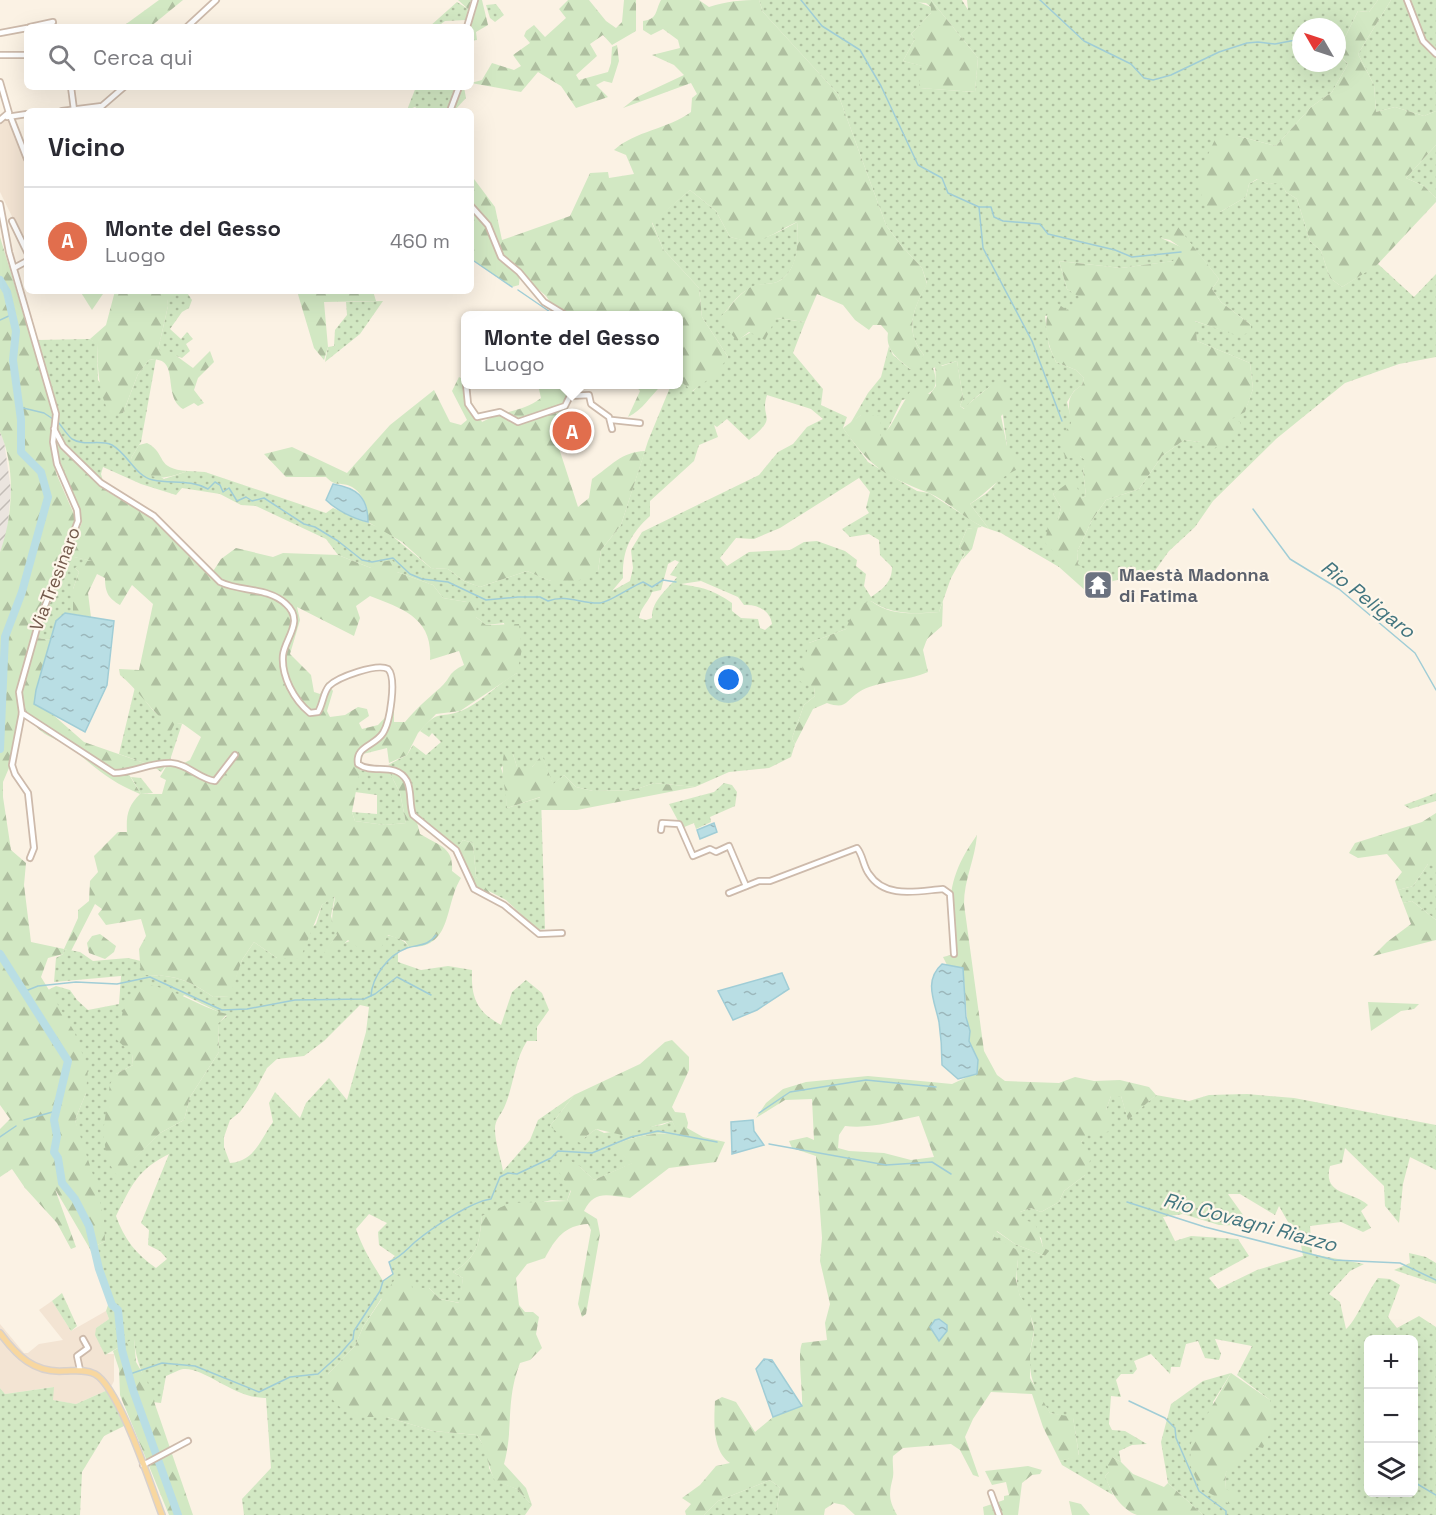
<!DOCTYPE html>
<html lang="it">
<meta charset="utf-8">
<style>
body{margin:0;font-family:"Space Grotesk",sans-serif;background:#f2f2f3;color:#2b2b33}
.controls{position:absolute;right:18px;bottom:18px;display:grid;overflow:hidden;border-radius:9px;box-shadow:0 6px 24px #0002}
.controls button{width:54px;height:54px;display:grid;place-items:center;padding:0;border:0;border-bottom:2px solid #e1e1e2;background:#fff;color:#2b2b33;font:30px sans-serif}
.compass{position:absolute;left:1292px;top:18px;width:54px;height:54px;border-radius:50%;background:#fff;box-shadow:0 6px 24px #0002;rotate:309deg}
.you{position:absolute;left:729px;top:680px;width:21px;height:21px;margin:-15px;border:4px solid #fff;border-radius:50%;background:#1a73e8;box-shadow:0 0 0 9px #1a73e833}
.badge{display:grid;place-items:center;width:39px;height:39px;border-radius:50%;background:#e16e4d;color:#fff;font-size:20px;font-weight:700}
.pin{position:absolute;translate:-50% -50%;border:3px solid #fff;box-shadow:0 2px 6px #0006}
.popup{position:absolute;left:461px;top:311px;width:222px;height:78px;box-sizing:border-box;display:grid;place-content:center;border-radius:9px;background:#fff;filter:drop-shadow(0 2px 4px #0005);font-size:20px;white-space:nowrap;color:#7c7c81}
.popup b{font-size:22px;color:#2b2b33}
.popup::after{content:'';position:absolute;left:50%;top:100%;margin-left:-12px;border:12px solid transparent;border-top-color:#fff}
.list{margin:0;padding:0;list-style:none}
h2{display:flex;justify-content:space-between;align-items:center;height:78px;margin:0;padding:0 24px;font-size:26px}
h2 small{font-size:20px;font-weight:400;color:#7c7c81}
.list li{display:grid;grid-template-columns:39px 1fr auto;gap:18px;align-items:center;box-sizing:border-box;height:108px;padding:0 24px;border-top:2px solid #e1e1e2}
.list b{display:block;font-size:22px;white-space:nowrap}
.list p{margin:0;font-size:20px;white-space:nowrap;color:#7c7c81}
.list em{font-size:20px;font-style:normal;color:#7c7c81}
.icon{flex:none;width:33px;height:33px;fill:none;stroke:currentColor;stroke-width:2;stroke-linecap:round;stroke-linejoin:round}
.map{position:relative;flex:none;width:1436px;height:1515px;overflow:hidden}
.search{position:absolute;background:#fff;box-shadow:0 6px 24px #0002;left:24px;top:24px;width:450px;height:66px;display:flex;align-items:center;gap:15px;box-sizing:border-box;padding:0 21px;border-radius:9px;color:#7c7c81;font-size:22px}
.panel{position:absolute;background:#fff;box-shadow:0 6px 24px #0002;left:24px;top:108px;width:450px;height:186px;border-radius:9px}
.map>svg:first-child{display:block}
.residential{fill:#f3e4d3}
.industrial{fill:url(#industrial-furrows)}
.grass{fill:url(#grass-dots);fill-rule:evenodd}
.forest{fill:url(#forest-firs);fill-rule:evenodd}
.park{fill:#d2e8c3}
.water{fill:url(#water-ripples);stroke:#a0cdd6;stroke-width:1.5}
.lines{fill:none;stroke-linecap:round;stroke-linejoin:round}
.stream{stroke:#a0cdd6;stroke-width:1.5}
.river{stroke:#b9dee4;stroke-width:8}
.minor-casing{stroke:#cdbaab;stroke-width:8}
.major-casing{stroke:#d8d1cd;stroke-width:8}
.minor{stroke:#fff;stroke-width:4.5}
.major{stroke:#f8d79f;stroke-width:5}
.labels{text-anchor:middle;stroke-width:4.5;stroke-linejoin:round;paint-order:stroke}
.worship-label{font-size:18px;font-weight:bold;fill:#5b616d;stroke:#fef6ea;text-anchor:start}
.street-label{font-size:18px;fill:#73594b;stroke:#fef6ea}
.water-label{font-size:20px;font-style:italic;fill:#42757f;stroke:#fef6ea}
</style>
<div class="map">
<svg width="1436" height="1515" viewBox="0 0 1436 1515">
<defs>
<pattern id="industrial-furrows" width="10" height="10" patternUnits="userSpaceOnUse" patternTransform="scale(1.5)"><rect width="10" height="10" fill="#ebe5df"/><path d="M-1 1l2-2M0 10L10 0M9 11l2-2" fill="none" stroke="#c3bdb7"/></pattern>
<pattern id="grass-dots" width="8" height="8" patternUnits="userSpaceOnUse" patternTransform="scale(1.5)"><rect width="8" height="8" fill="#d2e8c3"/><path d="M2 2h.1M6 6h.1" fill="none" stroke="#afbfa0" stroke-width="1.8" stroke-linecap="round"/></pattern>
<pattern id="forest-firs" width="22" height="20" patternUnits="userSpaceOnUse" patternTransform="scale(1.5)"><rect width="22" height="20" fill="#d2e8c3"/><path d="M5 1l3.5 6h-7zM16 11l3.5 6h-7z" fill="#afbfa0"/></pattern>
<pattern id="water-ripples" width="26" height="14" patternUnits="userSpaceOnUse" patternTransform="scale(1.5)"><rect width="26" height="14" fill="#b9dee4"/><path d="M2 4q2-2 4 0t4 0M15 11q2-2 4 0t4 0" fill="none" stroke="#9bb7bb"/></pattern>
</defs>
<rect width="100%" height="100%" fill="#fbf2e4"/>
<g class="residential">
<path d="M 7,120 L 10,121 L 27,165 L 27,247 L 0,192 L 0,123 Z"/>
<path d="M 52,1301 L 71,1331 L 106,1311 L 109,1319 L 96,1328 L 105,1354 L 114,1354 L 114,1381 L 110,1389 L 76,1404 L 52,1400 L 53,1387 L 5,1394 L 0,1388 L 0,1324 L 24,1353 L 28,1353 L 39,1344 L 63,1340 L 39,1310 Z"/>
</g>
<path class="industrial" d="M 0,432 L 4,441 L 11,490 L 7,533 L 0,552 Z"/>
<g class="grass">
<path d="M 759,0 L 913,0 L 931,7 L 931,13 L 911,34 L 915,39 L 903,61 L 923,66 L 920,88 L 975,92 L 978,58 L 931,0 L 962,0 L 968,10 L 967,0 L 1378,0 L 1369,12 L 1358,11 L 1337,53 L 1337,27 L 1301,27 L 1301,63 L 1337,63 L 1337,54 L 1348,64 L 1332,92 L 1311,107 L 1276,146 L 1238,136 L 1220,212 L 1246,197 L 1249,184 L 1258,179 L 1268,184 L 1281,182 L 1286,192 L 1297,199 L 1310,241 L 1321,251 L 1330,278 L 1342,287 L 1378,264 L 1414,297 L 1436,274 L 1436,357 L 1399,364 L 1345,383 L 1276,439 L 1213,501 L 1195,527 L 1169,551 L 1154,572 L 1113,581 L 1103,586 L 1096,600 L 1096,592 L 1078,564 L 1077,552 L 1092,520 L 1106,500 L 1139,489 L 1162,456 L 1184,440 L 1201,442 L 1228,420 L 1245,411 L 1253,389 L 1250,363 L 1197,341 L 1194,321 L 1239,335 L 1251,325 L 1221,302 L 1212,289 L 1219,279 L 1178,228 L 1161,238 L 1181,247 L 1174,261 L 1121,268 L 1059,261 L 1067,289 L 1086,300 L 1067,311 L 1045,316 L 1049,346 L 1056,362 L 1076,370 L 1084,378 L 1082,385 L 1074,391 L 1067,402 L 1080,456 L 1087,461 L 1083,470 L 1086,496 L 1082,498 L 1066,486 L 1053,494 L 1061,508 L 1058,519 L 1059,567 L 1001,533 L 989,529 L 970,504 L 987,493 L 1006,473 L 1007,446 L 998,380 C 987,390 973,397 965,409 L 960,406 L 963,398 L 957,361 L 933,368 C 943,396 924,395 902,400 L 886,433 L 880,438 L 861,415 L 850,424 L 868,393 L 881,377 L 889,346 L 893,355 L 910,369 L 924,355 C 903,330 914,308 927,283 L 922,268 L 900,244 L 886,225 L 838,94 L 763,12 Z"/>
<path d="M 1391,0 L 1436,0 L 1436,111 L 1424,116 L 1395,107 L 1376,112 L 1374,85 L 1358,54 Z"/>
<path d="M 457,2 L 468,9 L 466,20 L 445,21 L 437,27 L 429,27 Z"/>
<path d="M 496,4 L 504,15 L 495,22 L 490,18 L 486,5 Z"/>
<path d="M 416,87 L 457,87 L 443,111 L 420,111 L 415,107 L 407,110 Z"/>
<path d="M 1436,145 L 1436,198 L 1424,186 L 1406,178 Z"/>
<path d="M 690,190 L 716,211 L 730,237 C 758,245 773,235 797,222 C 799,241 799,272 777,282 C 769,285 758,283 750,288 C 737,295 729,307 720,319 L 737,340 L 776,318 L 805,322 L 793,353 L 823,389 L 821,405 L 847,417 L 843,428 L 868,462 L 917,491 L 929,493 L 982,527 L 967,529 L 959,547 L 965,553 L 951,578 L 939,612 C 914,614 892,615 871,601 L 846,629 L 809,643 L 815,696 L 804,705 L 792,738 L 795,744 L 791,757 L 769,768 L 729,772 L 695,787 L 654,783 L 634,790 L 593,791 L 576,787 L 564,775 L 553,785 L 542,756 L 532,767 L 517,767 L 513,754 L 501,768 L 506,783 L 507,808 L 541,797 L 545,929 L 538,930 L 506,900 L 485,889 L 476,877 L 473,843 L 463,840 L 458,847 C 446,836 426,829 417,815 C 404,794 420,776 388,765 L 407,755 L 413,745 L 426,755 L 441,742 L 432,733 L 429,737 L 420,731 C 438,709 439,719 461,711 C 481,703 497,684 517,673 L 504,623 L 486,625 L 476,617 L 467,602 L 443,598 L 433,585 L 397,572 L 371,568 L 338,555 L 326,539 L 256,506 L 241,505 L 220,494 L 182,488 L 176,495 L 141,484 L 103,467 L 101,474 L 103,481 L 72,452 L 64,474 L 56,447 L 59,418 L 37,340 L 90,339 L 97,343 L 98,380 L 123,413 L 138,374 L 149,360 L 156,359 L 141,442 L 131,458 L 164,479 L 188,471 L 205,472 L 326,513 L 333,508 L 385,530 L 431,568 L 448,569 L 464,581 L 480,587 L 527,571 L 551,581 L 598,571 L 601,550 L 621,525 L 648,441 L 671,385 L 678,384 L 679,380 L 693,391 L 728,357 L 702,317 L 699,288 L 663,249 L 652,222 ZM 767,395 L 811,409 L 823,419 L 807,427 L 793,444 L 778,452 L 759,475 L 642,532 L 631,550 L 633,568 L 630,581 L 612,591 L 623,578 C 622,551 630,534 650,516 L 650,501 L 694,461 L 699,445 L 718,437 L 714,425 L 717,427 L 727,419 L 749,440 C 780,415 759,420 767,395 ZM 859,478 L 870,492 L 866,508 L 869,513 L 842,529 L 850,537 L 869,534 L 879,540 L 880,555 L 892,567 C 892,582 883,589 871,597 L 864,586 L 866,574 L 856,566 L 857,560 L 845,551 L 817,541 L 804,542 L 790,550 L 749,552 L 727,566 L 720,558 L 736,538 L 754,539 L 780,528 ZM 675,560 L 679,562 L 670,575 L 677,577 C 668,589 651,601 652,618 L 646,620 L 639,618 C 641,606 649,602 652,592 L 661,590 L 668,564 ZM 701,581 L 738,597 L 744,605 C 757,604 770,610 772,624 L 765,630 L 760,628 L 758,619 L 741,618 L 732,611 L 732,603 C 712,589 703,588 681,584 Z"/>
<path d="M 166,291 L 186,291 L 192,300 L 189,308 L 182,312 L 170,329 L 181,339 L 187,332 L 193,339 L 186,344 L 190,351 L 182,358 L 158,350 L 168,306 Z"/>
<path d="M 383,301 L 360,334 L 325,362 L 328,347 L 334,346 L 335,330 L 347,315 L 346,302 Z"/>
<path d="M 69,556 L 99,562 L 75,568 L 79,572 L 73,589 L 73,614 L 65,613 L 56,621 L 51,640 L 36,638 Z"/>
<path d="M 135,687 C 152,708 154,719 182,724 L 170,760 L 161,772 L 153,766 L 119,754 Z"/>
<path d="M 359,770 L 390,773 L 400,793 L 406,823 L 385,825 L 355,821 L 352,812 L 377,814 L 377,795 L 355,792 Z"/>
<path d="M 131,777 L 141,778 L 153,793 L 141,794 Z"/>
<path d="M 724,783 L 732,785 L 737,792 L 735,806 L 710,817 L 711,822 L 696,829 L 694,823 L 682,828 L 669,804 L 714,792 Z"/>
<path d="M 1436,793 L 1436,801 L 1410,809 L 1404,805 Z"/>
<path d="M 1428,864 L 1436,864 L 1436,920 L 1412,901 L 1403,903 L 1398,890 L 1413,886 Z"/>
<path d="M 335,895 L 331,916 L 337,935 L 325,952 C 346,941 391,923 409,947 L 398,952 L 398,962 L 421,970 L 448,966 L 472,970 C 471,997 476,1011 501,1025 L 512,992 L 526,980 L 542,993 L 549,1010 L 537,1027 L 537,1041 L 527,1041 C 514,1061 514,1086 504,1108 C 500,1116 495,1120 495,1129 C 495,1143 501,1158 503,1171 L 530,1140 L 538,1120 L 574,1095 L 550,1126 L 584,1144 L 584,1138 L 596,1129 L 604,1133 L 662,1125 L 672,1121 L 679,1134 C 654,1131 635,1136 612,1146 L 633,1163 L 594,1180 L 579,1166 L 567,1201 L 552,1200 L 482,1216 C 479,1244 478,1257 453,1272 L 463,1278 L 460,1303 L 440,1299 L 429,1288 L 381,1299 L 363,1327 L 355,1346 L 328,1374 L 364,1417 L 387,1417 L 433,1431 L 477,1435 L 488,1453 L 489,1468 L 495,1480 L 517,1489 L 532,1505 L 525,1515 L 244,1515 L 242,1499 L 271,1468 L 266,1398 C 235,1399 205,1367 183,1369 C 178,1370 171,1374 166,1376 L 161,1403 L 152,1402 C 146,1378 136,1365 134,1339 L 105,1355 L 95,1335 L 96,1328 L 109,1319 L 106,1311 L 111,1296 L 90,1249 L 105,1241 L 75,1120 L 86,1093 L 48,990 L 56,986 L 70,990 L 77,1000 L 88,1010 L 119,1004 L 121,976 L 54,982 L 56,958 L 63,954 L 64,949 L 80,952 L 93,961 L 128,958 L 141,961 L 141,975 C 173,975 187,978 213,997 L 229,996 L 242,960 L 254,942 L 277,958 L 316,924 L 322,905 ZM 184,995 L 227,1016 L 218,1023 L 219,1052 L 190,1097 L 184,1120 L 160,1133 L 117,1175 L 116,1074 L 133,1065 L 132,1054 ZM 360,1005 L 369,1007 L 366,1032 L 347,1100 L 329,1078 L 306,1103 L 300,1118 L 275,1092 L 269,1103 L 273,1122 C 260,1140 255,1161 230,1163 L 224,1147 L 224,1137 L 230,1120 L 240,1112 L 256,1089 L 267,1068 L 277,1059 L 304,1056 L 324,1041 ZM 169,1154 L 141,1223 L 149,1230 L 148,1245 L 160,1251 L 167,1259 L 156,1268 C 136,1254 124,1239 116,1216 C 132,1185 137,1170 169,1154 ZM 369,1214 L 387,1223 L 378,1232 L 379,1245 L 395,1256 L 389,1262 L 393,1274 L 383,1281 C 372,1262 364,1252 356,1229 Z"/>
<path d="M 1247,1094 L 1294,1098 L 1436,1125 L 1436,1170 L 1410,1157 L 1403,1184 L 1399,1223 L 1385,1206 L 1384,1186 L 1345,1148 L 1342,1163 L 1330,1166 C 1322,1196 1353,1191 1368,1205 L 1361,1211 L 1371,1228 L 1363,1232 L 1341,1222 L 1310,1226 L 1312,1254 L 1364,1264 L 1350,1271 L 1329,1294 L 1340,1302 L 1346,1329 C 1355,1323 1368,1290 1378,1278 L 1390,1279 L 1400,1285 L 1388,1317 L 1397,1328 L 1419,1316 L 1436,1327 L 1436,1515 L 1203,1515 L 1168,1483 L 1161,1442 L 1171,1404 L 1203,1381 L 1231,1373 L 1213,1402 L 1225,1489 L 1226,1472 L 1270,1400 L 1237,1375 L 1252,1346 L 1215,1339 L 1221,1354 L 1219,1360 L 1205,1358 L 1198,1341 L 1186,1344 L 1180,1367 L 1171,1367 L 1170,1374 L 1151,1354 L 1134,1361 L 1137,1369 L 1133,1374 L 1121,1374 L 1116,1380 L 1121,1397 L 1111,1396 L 1109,1424 L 1112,1430 L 1125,1431 L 1147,1444 L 1132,1445 L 1119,1451 L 1121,1462 L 1112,1457 L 1109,1472 L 1105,1476 L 1113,1495 L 1062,1465 L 1060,1461 L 1079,1455 L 1073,1418 L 1050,1413 C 1036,1393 1028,1378 1030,1353 C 1031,1345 1034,1337 1034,1330 C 1033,1316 1026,1308 1020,1296 C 1015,1284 1017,1271 1018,1259 L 993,1236 L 996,1231 L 1015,1244 L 1045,1256 L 1041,1238 L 1019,1219 L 1020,1212 L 1031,1208 L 1041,1212 L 1059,1202 L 1064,1191 L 1085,1175 L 1081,1142 L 1106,1110 L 1111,1096 L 1121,1096 L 1128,1119 L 1156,1095 L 1189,1101 L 1209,1095 ZM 1228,1194 L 1240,1194 L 1275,1215 L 1279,1206 L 1301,1245 L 1303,1256 L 1257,1270 L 1218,1289 L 1209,1278 L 1249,1256 L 1238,1239 L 1191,1236 L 1175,1241 L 1163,1217 L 1183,1214 L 1219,1225 L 1251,1226 ZM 1368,1340 L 1414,1340 L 1414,1492 L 1368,1492 Z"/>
<path d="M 1409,1253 L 1426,1257 L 1436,1263 L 1436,1284 L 1394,1270 L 1410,1263 Z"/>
<path d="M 62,1293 L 77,1326 L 71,1331 L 52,1301 Z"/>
<path d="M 54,1387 L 53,1400 L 76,1404 L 110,1389 L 126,1425 L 104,1436 L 82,1472 L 80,1515 L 0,1515 L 0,1388 L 5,1394 Z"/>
<path d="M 770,1480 L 780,1488 L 776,1515 L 704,1515 L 718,1501 Z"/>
</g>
<g class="forest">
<path d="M 159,0 L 183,0 L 150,27 L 122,27 Z"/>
<path d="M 458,0 L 482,0 L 488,25 L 476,32 L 477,40 L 471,41 L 470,27 L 473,6 L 468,9 Z"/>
<path d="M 568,0 L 589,0 L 606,21 L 616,28 L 622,22 L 624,0 L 636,0 L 636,31 L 612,45 L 603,35 L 590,44 L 597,56 L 576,75 L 579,80 L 608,72 L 611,63 L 612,47 L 617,45 L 619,61 L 612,83 L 604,81 L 596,85 L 608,97 L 576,108 L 561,86 L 538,72 L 521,92 L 471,83 L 482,80 L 492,63 L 514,70 L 521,66 L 513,55 L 530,43 L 524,36 L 526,31 L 534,25 L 545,37 L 566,18 L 559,9 Z"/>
<path d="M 661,0 L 699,0 L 709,7 C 727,1 741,0 759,0 L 763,12 L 838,94 L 886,225 L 900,244 L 922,268 L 927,284 C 914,308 903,330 924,355 L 919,365 L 910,369 C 899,359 885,351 888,333 L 881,325 L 873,325 L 869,330 L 855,320 L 843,305 L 817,294 L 805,322 L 776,318 L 765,340 L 749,332 L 737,341 L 719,319 C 729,308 737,296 749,288 C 757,283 768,285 777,282 C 798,273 799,241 797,222 C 770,234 762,247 730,237 L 716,211 L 690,190 L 652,223 L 663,249 L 699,288 L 702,317 L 728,357 L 716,374 L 692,391 L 679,380 L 678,316 L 548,315 L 557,312 L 546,296 L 520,273 L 519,285 L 512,287 L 471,259 L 471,175 L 495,207 L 502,240 L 570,216 L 590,173 L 608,172 L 609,178 L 634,174 L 626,155 L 614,150 C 635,131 668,129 691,112 L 692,98 L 697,94 L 691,83 L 623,108 L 637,97 L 684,75 L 674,65 L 652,55 L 680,48 L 678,40 L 663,29 L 651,35 L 643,30 L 643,21 C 658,19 655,11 661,0 Z"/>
<path d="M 913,0 L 931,0 L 978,58 L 975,92 L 919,88 L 922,66 L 903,61 L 915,39 L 911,34 L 931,13 L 931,7 L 926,3 L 912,2 Z"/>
<path d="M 1378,0 L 1391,0 L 1358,54 L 1374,85 L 1376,112 L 1395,107 L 1424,116 L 1436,111 L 1436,145 L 1406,178 L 1424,186 L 1436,198 L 1436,202 L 1376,266 L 1342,287 L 1330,278 L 1321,251 L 1310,241 L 1297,199 L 1286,192 L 1281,183 L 1268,184 L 1257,179 L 1249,184 L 1246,197 L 1220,212 L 1212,212 L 1203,204 L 1199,174 L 1217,135 L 1238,136 L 1276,146 L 1311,107 L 1332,92 L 1348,64 L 1337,53 L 1358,11 L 1369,12 Z"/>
<path d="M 458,87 L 464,87 L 466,98 L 454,111 L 443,111 L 451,93 Z"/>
<path d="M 1178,227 L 1219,279 L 1212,289 L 1221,302 L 1251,325 L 1251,332 L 1239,336 L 1195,321 L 1197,341 L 1250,363 L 1253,389 L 1245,412 L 1229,420 L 1240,422 L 1241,430 L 1212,450 L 1201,442 L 1184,440 L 1162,456 L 1139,489 L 1106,500 L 1092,520 L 1077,552 L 1078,564 L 1094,577 L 1096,600 L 1059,567 L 1057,555 L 1045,543 L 1048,526 L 1058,519 L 1061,508 L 1053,494 L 1073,479 L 1082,498 L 1086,496 L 1083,470 L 1086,461 L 1080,456 L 1065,459 L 1062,438 L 1071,423 C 1068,405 1066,395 1082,385 L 1084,378 L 1076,370 L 1056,362 C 1046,341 1042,322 1052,300 L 1067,310 L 1077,299 L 1084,300 L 1067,289 L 1059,261 L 1121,268 L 1173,261 L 1180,247 L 1170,240 L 1160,238 Z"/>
<path d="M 0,237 L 52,408 L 53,423 L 50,443 L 56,473 L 76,519 L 76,525 L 38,619 L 17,687 L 19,715 L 12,761 L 3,782 L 3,797 L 11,850 L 26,863 L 24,885 L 31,942 L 64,949 L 78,918 L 78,910 L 89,901 L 90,881 L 98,872 L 94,856 L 118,832 L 127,832 C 126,815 128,806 140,794 C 111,782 96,769 72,748 C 64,741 50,739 41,731 C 9,704 26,671 36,638 L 51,640 L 36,690 L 35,704 L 51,713 L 84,742 L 153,766 L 128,773 L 141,794 L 162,794 L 166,780 L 160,777 L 170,760 L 182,764 L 190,760 L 201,737 L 183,724 L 175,723 L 169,735 L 161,731 L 163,720 C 147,705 136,688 120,675 L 119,669 L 139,670 L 153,604 L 132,585 L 120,605 C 108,598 105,592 105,578 L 97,574 L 88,593 L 91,617 L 73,614 L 73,589 L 79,572 L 75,568 L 86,561 L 92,561 L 69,556 L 82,522 L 64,474 L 69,456 L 108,492 L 150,517 L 210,576 L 221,559 L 236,548 L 273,557 L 283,553 L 338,555 L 371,568 L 377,563 L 392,560 L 396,564 L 397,572 L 433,585 L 443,598 L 467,602 L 477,600 L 476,617 L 486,625 L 519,624 L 522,649 L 517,673 L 460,711 L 436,714 L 418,733 L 407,755 L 389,763 L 387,748 L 363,754 L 352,812 L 355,821 L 385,825 L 406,823 L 400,793 L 390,773 L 384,771 L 391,770 L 406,780 L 420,834 C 438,845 454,847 452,871 L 461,878 C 444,905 453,949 409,947 L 405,941 L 388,935 L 381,948 L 361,950 L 348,940 L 330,956 L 324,952 L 337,935 C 328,922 334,910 335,896 L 322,905 L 300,959 L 277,958 L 254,942 L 242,960 L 230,996 L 213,997 C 187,978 173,975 141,975 L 139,949 L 146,936 L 141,919 L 106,925 L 98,914 L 102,909 L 95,904 L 71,951 L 64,949 L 63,954 L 48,958 L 41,977 L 74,1031 L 88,1069 L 86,1093 L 75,1120 L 97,1187 L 104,1221 L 105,1241 L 90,1249 L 55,1189 L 76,1247 L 71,1249 L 57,1223 L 25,1188 L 12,1169 L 0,1177 L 0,1129 L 10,1119 L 0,1105 L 0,552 C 13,517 16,467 0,432 ZM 370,596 C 403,609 433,618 430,660 L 459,651 L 464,665 C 447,673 452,677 440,688 C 427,699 416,709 405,722 L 394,722 L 394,708 L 378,725 L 362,729 L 359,723 L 369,716 L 367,709 L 358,707 L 345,715 L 330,717 L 327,711 L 333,691 L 327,682 L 320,694 L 314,692 L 311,675 L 290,654 L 300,620 L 297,607 L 354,636 L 360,618 L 356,606 Z"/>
<path d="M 115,291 L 167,291 L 168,306 L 158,350 L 171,352 L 193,368 L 210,351 L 214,362 L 198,378 L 194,390 L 204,403 L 198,406 L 194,403 L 183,409 C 161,396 182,355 149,360 L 138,374 L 123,413 L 110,415 C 98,392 98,369 97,344 L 90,339 L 106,325 Z"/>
<path d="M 297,291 L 373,291 L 376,301 L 324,302 L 328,347 L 324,360 L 314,348 Z"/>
<path d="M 935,359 L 942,366 L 957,361 L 963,398 L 960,406 L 964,409 C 974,397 987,391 997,379 L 1009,392 L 1010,407 L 1001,416 L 1007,446 L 1023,467 C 1002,474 989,491 970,504 L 989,529 C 967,522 950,502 929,493 C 885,476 871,468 843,428 L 861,415 L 881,416 L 880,437 C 892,430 902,401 913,388 L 930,394 L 936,386 Z"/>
<path d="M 459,377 L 465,380 L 471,401 L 482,422 C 502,411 523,412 541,398 L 538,385 L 582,385 L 567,386 L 568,417 L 580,419 L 582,426 L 578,433 L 562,433 L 557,442 L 578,507 L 589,498 L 592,479 C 611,466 621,452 645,451 L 621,525 L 601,550 L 598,571 C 565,589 561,586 527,571 L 480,587 L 464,581 L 448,569 L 431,568 L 402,542 L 368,522 C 368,509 364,494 352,487 C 341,481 336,488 326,477 L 286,477 L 264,454 L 292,447 L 347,473 L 390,425 L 434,390 L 450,422 L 461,425 L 467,420 L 452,391 Z"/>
<path d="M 635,385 L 662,385 C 650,396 643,410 628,417 L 640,391 Z"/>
<path d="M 147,443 C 168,454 154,469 188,471 C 161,480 150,483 131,458 L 139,445 Z"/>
<path d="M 978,527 L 972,549 L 962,560 L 965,553 L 959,547 L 967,529 Z"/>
<path d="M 871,601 C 890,616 915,614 939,612 L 943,601 L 942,626 L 927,639 L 923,650 L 928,672 C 908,681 876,681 859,692 C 845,701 847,710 827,703 L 813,709 L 795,744 L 792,738 L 804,705 L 815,696 L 814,687 L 799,681 L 809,643 L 846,629 L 855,606 Z"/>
<path d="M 504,753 L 513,754 L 517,767 L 532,767 L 542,755 L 553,784 L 564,775 L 576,787 L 593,791 L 634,790 L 654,783 L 695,787 L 577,810 L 540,810 L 540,797 L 507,808 C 506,789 500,772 504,753 Z"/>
<path d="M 1436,813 L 1436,864 L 1428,864 L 1413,886 L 1398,890 L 1395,881 L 1402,872 L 1387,854 L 1358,858 L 1349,853 L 1355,843 L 1422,822 Z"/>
<path d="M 977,835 C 975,860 964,879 964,904 L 984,1051 L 997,1075 L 1005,1081 L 1059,1083 L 1075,1077 L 1094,1081 L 1120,1080 L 1149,1087 L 1156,1095 L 1128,1120 L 1121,1096 L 1111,1096 L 1106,1110 L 1111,1114 L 1109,1131 L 1099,1136 L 1089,1133 L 1081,1142 L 1092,1155 L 1085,1175 L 1064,1191 L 1059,1202 L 1041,1212 L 1031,1208 L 1020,1212 L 1020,1219 L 1035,1223 L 1043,1247 L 1049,1251 L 1045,1256 L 1015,1244 L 997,1231 L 993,1236 L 1024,1254 L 1018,1259 L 1016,1280 L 1020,1296 L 1029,1308 L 1034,1331 L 1030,1352 L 1030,1378 L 1050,1413 L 1073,1417 L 1079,1456 L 1060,1461 L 1043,1427 L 1032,1394 L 991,1392 L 973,1419 L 965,1437 L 979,1477 L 973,1475 L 960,1450 L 951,1444 L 903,1448 L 893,1456 C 892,1463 894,1470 893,1477 C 889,1493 888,1499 897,1515 L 855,1515 L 844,1505 L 834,1503 L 825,1509 L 824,1515 L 776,1515 L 780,1488 L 770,1480 L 718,1501 L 704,1515 L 686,1515 L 685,1511 L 691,1504 L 682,1498 L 700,1485 L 716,1466 L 730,1463 C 712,1451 714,1420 715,1401 L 722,1397 L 736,1402 L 755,1432 L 773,1417 L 802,1406 C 803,1390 797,1354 802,1343 L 827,1340 L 825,1323 L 830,1304 L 820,1261 L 822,1238 L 816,1156 L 792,1148 L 789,1141 L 807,1137 L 814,1140 L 812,1099 L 785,1100 L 756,1118 L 766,1103 L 783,1089 L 806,1082 L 868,1076 L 952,1084 L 967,1077 L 978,1060 L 969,1041 L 963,968 L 947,965 L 943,957 L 951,955 C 949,903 945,880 977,835 ZM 919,1116 L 934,1157 L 911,1160 L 884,1153 L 849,1151 L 838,1148 L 839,1135 L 845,1126 C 872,1129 893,1121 919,1116 Z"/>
<path d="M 463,840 L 473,843 L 476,877 L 492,895 C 465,887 470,869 458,847 Z"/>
<path d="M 1412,901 L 1436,920 L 1436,940 L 1373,956 L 1387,942 L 1411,924 L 1403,903 Z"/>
<path d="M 100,934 L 116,946 L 114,952 L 105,959 L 89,953 L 87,943 L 92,936 Z"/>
<path d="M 141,984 C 178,988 195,1006 227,1014 L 218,1024 L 219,1052 L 190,1097 L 184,1120 L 160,1133 L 117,1176 L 107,1160 L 103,1132 L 110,1084 L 116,1074 L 133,1065 L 132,1054 L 117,1040 L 123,1010 Z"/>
<path d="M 1368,1002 L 1419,1004 L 1414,1009 L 1401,1011 L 1371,1031 Z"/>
<path d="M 672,1040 L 689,1057 L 689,1070 L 672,1107 L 675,1112 L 685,1113 L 688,1123 L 687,1128 L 703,1137 L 725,1142 L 716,1162 L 669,1168 L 630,1198 C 608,1196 595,1189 584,1211 L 597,1219 L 600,1234 L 586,1314 L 582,1317 L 578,1304 L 591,1230 L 588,1224 C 565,1225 555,1239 545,1258 L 527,1264 L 516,1278 L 519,1305 L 525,1312 L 533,1312 L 539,1317 L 536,1334 L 542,1348 L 530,1360 L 520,1363 C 505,1402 514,1428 504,1464 L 526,1488 L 532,1505 L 517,1489 L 495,1481 C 487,1465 488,1450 477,1435 L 433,1431 L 387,1417 L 363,1417 L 344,1411 L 333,1400 L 328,1374 L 355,1346 L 363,1327 L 397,1276 L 411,1277 L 412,1288 L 429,1288 L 440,1299 L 459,1303 L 463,1278 L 453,1272 C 478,1257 479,1244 482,1216 L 510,1203 L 567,1201 L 571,1191 L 559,1172 L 563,1156 L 579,1166 L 594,1180 L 632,1163 L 611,1146 C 635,1136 654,1132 678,1134 L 672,1121 L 622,1135 L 596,1129 L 584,1138 L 585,1145 L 558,1133 L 550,1126 L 574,1095 L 640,1064 L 665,1042 Z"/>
<path d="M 134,1338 L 136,1362 L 147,1381 L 193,1515 L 169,1515 L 120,1395 L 119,1369 L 113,1351 Z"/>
<path d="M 1231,1373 L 1270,1400 L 1273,1426 L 1263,1448 L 1253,1446 L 1226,1472 L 1225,1489 L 1239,1494 L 1229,1504 L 1200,1488 L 1190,1465 L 1191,1443 Z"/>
<path d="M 1112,1457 L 1121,1462 L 1133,1474 L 1164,1487 L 1168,1483 L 1203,1515 C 1189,1515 1148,1515 1137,1515 C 1120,1509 1110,1490 1105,1476 L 1109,1472 L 1106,1460 Z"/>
<path d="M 1028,1466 L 1042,1470 L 1040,1474 L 1032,1475 L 1022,1483 L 1018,1515 L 984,1515 L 983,1507 L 1004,1500 L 1004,1496 L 1009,1495 L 1006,1482 L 992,1485 L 985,1471 Z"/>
<path d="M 1069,1501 L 1081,1504 L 1090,1515 L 1072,1515 Z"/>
</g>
<path class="park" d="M 80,291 L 105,291 L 92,310 Z"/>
<g class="water">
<path d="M 333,484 C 356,488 368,496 368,522 C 354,519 336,510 326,500 Z"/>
<path d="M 65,613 L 114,621 L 107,685 L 85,732 L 34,704 L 36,690 L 56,621 Z"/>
<path d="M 714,823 L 717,832 L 700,839 L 697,830 Z"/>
<path d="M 942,964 L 963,968 L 966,1017 L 970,1031 L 969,1041 L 978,1060 L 977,1074 L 958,1079 L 942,1065 C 942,1051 941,1036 939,1022 C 935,1002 923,981 942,964 Z"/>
<path d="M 782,973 L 789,989 L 757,1010 L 733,1020 L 718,991 Z"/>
<path d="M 753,1120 L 754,1131 L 764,1145 L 732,1154 L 731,1122 Z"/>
<path d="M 939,1319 L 947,1325 L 947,1331 L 939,1341 L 930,1327 L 935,1320 Z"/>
<path d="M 764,1359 L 772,1360 L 802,1406 L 773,1417 L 756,1369 Z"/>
</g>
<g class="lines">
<g class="stream">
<path d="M 801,0 L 822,26 L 860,50 L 881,86 L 918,165 L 942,178 L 948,193 L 979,207 L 983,248 L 1032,341 L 1062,421"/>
<path d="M 1040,0 L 1084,41 L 1131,64 L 1144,78 L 1153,80 L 1171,75 L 1219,52 L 1247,43 L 1258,42 L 1275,44 L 1301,39"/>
<path d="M 979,207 L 991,207 L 994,217 L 1003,221 L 1040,224 L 1048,234 L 1115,250 L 1132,257 L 1181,252"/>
<path d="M 471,259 L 512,287"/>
<path d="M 518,290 L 556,316"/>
<path d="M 0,320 L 13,314"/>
<path d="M 19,407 L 44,413 L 53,419"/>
<path d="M 57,421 C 62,426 66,434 72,439 C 85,447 98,439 112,445 C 128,454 135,476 153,480 C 172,484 190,479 208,489 L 215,482 L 220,485 L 223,492 L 229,488 L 237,501 L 246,497 L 252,501 L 264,498 L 304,524 L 315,527 L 338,541 L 362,560 L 372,562 L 393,558 L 410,574 L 422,579 L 448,582 L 486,600 L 518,597 L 540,597 L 548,601 C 567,594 581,604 600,603 C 610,602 632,586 643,582 L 652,587 L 663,580 L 676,582"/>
<path d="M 1253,509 L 1290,559 L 1339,589 L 1415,653 L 1436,690"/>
<path d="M 23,992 L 38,986 L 76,982 L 117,984 L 150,977 L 222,1010 L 247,1009 L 295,1000 L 364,999 L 375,994 L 397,977 L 431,995"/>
<path d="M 371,996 C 372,977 388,955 407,948 C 419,944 427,947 436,935"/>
<path d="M 759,1113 L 790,1092 L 866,1080 L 936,1087"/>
<path d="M 24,1120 L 56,1111"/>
<path d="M 0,1137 L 16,1126"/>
<path d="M 769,1144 L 886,1165 L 932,1162 L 951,1174"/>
<path d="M 1127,1202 L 1205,1227 L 1334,1260 L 1400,1263 L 1436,1280"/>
<path d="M 130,1374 L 162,1363 L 195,1366 L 259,1392 L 290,1377 L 318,1374 L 339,1355 L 353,1339 L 354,1331 L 380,1291 L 383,1281 L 393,1274 L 389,1262 C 401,1257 406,1250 415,1242 C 432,1228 470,1202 491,1199 L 500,1177 L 508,1173 L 517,1174 L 551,1158 L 558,1151 L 592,1153 L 631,1137 L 658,1131 L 717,1142"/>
<path d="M 1129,1401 L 1165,1418 L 1175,1428 L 1176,1438 L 1199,1491 L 1226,1511 L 1226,1515"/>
<path d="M 1414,1482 L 1436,1495"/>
</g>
<g class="river">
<path d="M 0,280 L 7,292 L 16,331 L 13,360 L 21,420 L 21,452 L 41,472 L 48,497 L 22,592 L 5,637 L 0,749"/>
<path d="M 0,954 L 68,1061 L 54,1120 L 57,1136 L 54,1152 L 58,1158 L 62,1183 L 75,1199 L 89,1226 L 99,1269 L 112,1305 L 118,1310 L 122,1350 L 133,1390 L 178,1515"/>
</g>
<g class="minor-casing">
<g id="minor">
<path d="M 1407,0 L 1423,41 L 1436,54"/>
<path d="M 30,27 L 53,22"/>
<path d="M 187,27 L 216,0"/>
<path d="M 467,27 L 475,0"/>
<path d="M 0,33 L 27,28"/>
<path d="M 0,55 L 27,55"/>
<path d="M 0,82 L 9,113"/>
<path d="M 71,87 L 74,110"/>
<path d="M 62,111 L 102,106 L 124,87"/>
<path d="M 450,111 L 459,87"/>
<path d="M 7,117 L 27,114"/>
<path d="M 11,118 L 27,159"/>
<path d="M 0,120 L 7,114"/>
<path d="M 0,204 L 9,252 L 56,414 L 53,442 L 57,464 L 77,510 L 78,521 L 39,621 L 19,692 L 22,713 L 12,765 L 15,774 L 28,793 L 34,848 L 30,858"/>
<path d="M 471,206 L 488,225 L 501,257 L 519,272 L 544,302 L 567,316"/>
<path d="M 12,221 L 27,252"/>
<path d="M 14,268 L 27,261"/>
<path d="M 466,384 L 468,404 L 477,417 L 500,412 L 518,422 L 565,406 L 570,396 L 589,395 L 591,404 L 609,417 L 612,429"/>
<path d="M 612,420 L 640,423"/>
<path d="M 54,429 L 63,446 L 101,483 L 154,516 L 220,582 C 241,592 268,587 286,604 C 305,621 285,638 283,655 C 281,676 294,700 310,713 L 318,712 C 323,704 323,693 329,686 C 338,677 377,663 388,669 C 397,678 390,722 383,733 C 375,746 355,746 358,764 C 373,775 396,761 407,781 C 412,792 409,804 413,815 L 456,850 L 474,889 L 504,905 L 539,934 L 562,933"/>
<path d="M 22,713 L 114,773 C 133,773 151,762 171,763 C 188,764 199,779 215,781 L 235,755"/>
<path d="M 661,830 L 662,823 L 679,824 L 693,856 L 710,849 L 716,852 L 729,846 L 746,886"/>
<path d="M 729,893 L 759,881 L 770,881 L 857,848 C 863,855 863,866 869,874 C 885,899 917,891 943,889 L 950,894 L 954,954"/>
<path d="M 80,1370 L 77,1356 L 88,1348 L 83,1339"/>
<path d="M 143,1465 L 188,1441"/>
<path d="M 991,1493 L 999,1515"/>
</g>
</g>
<g class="major-casing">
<path id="major" d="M 0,1333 C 17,1356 34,1373 64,1371 C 74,1371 85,1369 95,1374 C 119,1387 151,1486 162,1515"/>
</g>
<use href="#minor" class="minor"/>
<use href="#major" class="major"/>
</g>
<defs>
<g id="temple-square" transform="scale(1.5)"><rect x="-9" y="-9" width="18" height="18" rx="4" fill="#6b7280" stroke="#fef6ea"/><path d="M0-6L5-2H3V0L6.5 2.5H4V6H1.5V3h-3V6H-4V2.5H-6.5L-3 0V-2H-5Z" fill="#fff"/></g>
</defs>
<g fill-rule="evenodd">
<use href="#temple-square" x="1098" y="585"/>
</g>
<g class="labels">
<g class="worship-label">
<text x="1119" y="581">Maestà Madonna<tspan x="1119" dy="21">di Fatima</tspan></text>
</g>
<g class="street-label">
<text transform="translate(55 579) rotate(-69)" y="6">Via Tresinaro</text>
</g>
<g class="water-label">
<text transform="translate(1368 599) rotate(38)" y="7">Rio Peligaro</text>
<text transform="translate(1250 1222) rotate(15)" y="7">Rio Covagni Riazzo</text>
</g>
</g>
</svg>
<div class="controls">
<button>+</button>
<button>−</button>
<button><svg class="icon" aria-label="layers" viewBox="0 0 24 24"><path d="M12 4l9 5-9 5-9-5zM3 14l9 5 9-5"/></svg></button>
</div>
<svg class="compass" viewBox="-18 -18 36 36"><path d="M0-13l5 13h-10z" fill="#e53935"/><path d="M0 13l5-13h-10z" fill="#7c7c81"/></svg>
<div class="you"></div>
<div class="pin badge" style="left:572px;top:431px">A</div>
<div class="popup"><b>Monte del Gesso</b>Luogo</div>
<div class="search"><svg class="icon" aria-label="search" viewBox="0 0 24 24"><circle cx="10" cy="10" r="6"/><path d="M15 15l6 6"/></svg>Cerca qui</div>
<section class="panel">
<h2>Vicino<small></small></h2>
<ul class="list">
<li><span class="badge">A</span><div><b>Monte del Gesso</b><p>Luogo</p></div><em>460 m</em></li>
</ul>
</section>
</div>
